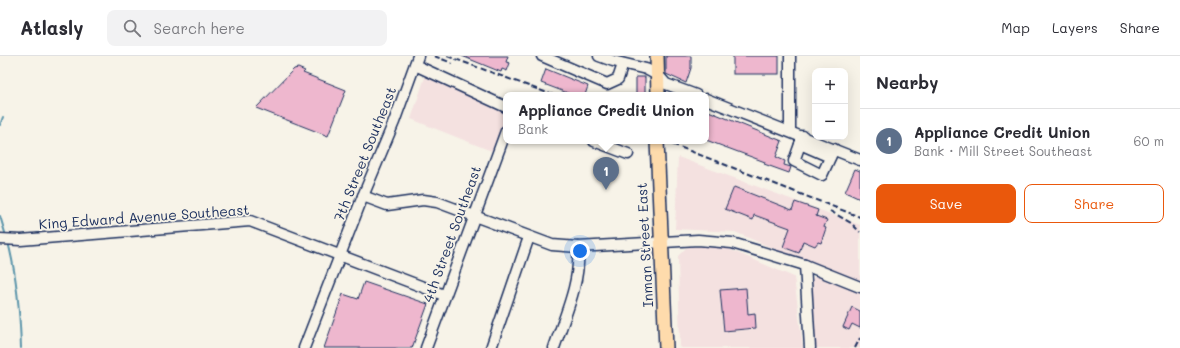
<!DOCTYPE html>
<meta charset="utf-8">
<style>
body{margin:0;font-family:Mali,sans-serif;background:#f2f2f3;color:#2b2b33}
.controls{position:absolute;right:12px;top:12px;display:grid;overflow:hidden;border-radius:8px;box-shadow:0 4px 16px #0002}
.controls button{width:36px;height:36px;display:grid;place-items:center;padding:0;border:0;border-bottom:1px solid #e1e1e2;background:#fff;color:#2b2b33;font:20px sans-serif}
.you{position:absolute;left:580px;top:195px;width:14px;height:14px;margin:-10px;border:3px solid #fff;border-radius:50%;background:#1a73e8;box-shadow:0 0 0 6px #1a73e833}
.badge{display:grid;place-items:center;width:26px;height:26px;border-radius:50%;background:#ea580c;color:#fff;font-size:13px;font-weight:700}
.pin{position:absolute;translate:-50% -33px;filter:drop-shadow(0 1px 2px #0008)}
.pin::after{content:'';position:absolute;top:21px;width:14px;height:12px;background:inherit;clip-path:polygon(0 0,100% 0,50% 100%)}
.popup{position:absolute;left:503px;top:36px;width:206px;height:52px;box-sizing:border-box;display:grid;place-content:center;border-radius:8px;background:#fff;filter:drop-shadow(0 1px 3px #0005);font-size:13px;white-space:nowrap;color:#7c7c81}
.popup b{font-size:15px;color:#2b2b33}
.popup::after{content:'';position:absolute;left:50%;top:100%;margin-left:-8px;border:8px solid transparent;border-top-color:#fff}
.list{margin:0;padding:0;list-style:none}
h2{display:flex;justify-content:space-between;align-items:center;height:52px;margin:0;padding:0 16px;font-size:17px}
h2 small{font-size:13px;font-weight:400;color:#7c7c81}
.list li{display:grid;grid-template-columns:26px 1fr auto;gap:12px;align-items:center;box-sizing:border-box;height:64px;padding:0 16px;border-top:1px solid #e1e1e2}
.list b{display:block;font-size:15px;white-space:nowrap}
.list p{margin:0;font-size:13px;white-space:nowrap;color:#7c7c81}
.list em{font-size:13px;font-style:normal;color:#7c7c81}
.actions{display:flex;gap:8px;padding:12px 16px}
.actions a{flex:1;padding:9px 0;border:1px solid #ea580c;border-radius:8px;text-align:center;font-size:14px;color:#ea580c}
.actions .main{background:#ea580c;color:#fff}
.icon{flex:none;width:22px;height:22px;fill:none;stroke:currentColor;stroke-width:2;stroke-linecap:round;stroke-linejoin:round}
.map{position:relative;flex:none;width:860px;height:292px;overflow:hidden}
header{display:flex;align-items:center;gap:24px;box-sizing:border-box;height:56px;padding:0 20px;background:#fff;border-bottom:1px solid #e1e1e2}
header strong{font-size:19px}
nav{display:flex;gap:22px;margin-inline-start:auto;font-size:14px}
.search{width:280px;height:36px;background:#f2f2f3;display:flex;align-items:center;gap:10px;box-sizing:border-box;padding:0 14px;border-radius:8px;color:#7c7c81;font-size:15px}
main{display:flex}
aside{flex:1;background:#fff}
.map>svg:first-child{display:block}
.built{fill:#f4e1e0}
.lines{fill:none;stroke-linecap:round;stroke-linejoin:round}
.stream{stroke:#5c95ab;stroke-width:2}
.building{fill:#eeb7ce;stroke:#1b2f5e}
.minor-casing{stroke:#1b2f5e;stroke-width:13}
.major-casing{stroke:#1b2f5e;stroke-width:16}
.minor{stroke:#f7f3e8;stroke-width:10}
.major{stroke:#fedbac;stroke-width:13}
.rail{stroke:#1b2f5e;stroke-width:2;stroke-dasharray:6 3;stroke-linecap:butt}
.labels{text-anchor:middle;stroke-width:3.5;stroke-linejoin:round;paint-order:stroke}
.street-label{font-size:14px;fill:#1b2f5e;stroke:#f7f3e8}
</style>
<header>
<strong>Atlasly</strong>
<div class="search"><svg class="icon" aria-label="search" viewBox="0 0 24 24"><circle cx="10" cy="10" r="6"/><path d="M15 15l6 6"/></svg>Search here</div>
<nav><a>Map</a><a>Layers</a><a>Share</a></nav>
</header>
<main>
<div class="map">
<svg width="860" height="292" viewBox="0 0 860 292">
<rect width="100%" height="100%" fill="#f7f3e8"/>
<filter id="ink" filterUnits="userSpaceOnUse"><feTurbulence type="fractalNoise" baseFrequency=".025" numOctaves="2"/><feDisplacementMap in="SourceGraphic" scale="8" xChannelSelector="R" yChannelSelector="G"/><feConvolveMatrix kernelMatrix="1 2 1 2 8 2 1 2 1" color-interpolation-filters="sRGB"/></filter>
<g filter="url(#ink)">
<g class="built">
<path d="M 425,21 L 506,55 L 506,62 L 494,96 L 411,63 Z"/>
<path d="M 678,101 L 860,169 L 860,230 L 735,176 L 675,173 Z"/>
<path d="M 710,185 L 794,221 L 803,292 L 680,292 L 678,200 L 686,192 Z"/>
<path d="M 817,219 L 860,236 L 860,292 L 815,292 L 811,224 Z"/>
</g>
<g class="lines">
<g class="stream">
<path d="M 0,69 L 3,61"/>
<path d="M 0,160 L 6,180"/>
<path d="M 8,186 C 17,221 20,256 21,292"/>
</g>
</g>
<g class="building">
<path d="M 462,0 L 508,0 L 506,6 L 510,7 L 507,15 L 502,13 L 501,16 Z"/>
<path d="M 666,0 L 691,0 L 691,12 L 686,27 L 666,18 Z"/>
<rect x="733" y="0" width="46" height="18"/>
<path d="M 298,12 L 305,15 L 303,17 L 346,34 L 328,80 L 256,52 L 294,13 Z"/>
<path d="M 546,13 L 588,30 L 585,39 L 573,39 L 541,27 Z"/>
<rect x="636" y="21" width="9" height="18"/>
<path d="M 706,54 L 782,85 L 776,101 L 785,105 L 784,109 L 791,111 L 789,117 L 764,108 L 765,106 L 706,84 Z"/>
<path d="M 855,113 L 860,115 L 860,143 L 845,136 Z"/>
<path d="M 734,131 L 792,154 L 795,146 L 818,154 L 816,160 L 827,164 L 824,171 L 826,172 L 821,187 L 818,186 L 815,190 L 803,185 L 799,197 L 783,191 L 790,172 L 754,159 L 753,164 L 725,153 Z"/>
<path d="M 364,226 L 428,248 L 412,292 L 324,292 L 343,238 L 358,243 Z"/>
<path d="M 746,232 L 748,258 L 755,257 L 756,272 L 724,275 L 720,234 Z"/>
<path d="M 852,251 L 860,255 L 860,272 L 852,268 L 849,274 L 843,271 Z"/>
</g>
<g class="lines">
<g class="minor-casing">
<g id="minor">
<path d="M 542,0 L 607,28 L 618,23 L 623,8"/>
<path d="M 599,0 L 613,5 L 646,13 L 659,20 L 666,28 L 696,39"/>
<path d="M 415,9 L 506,51"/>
<path d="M 706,43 L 860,104"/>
<path d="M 790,75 L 790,0"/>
<path d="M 803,80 L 794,105 L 822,119 L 834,93"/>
<path d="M 594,85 L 628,98"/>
<path d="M 800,88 L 830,101"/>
<path d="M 363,140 L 387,149 L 423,144 L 437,146 L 552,189 L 578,191 L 698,184 L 732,187 L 805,209 L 860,231"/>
<path d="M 0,183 L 21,184 L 250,165 L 444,239"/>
<path d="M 805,209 L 810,292"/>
<path d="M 304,292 L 363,140 L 394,66 L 418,0"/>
<path d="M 426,292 L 506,75"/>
<path d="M 491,292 L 529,181"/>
<path d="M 554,292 C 565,259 581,226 578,191"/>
</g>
</g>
<g class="major-casing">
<g id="major">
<path d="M 657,0 L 658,39"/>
<path d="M 657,85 L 666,292"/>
</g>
</g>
<use href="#minor" class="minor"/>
<use href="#major" class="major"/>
<g class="rail">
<path d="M 434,0 L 452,7"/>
<path d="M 447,0 L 553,39"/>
<path d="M 664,85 L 860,161"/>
<path d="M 830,155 L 851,167 L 860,176"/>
<path d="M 855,292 L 860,282"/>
</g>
</g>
</g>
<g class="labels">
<g class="street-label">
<text transform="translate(365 98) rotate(-68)" y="5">7th Street Southeast</text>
<text transform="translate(144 161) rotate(-4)" y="5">King Edward Avenue Southeast</text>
<text transform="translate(452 178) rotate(-70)" y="5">4th Street Southeast</text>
<text transform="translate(645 189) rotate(-93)" y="5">Inman Street East</text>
</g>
</g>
</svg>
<div class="controls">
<button>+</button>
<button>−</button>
</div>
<div class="you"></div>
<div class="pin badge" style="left:606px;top:134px;background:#5c6f8a">1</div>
<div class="popup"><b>Appliance Credit Union</b>Bank</div>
</div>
<aside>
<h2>Nearby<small></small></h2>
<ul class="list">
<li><span class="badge" style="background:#5c6f8a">1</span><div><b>Appliance Credit Union</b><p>Bank · Mill Street Southeast</p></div><em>60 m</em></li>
</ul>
<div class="actions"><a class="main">Save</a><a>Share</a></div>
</aside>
</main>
